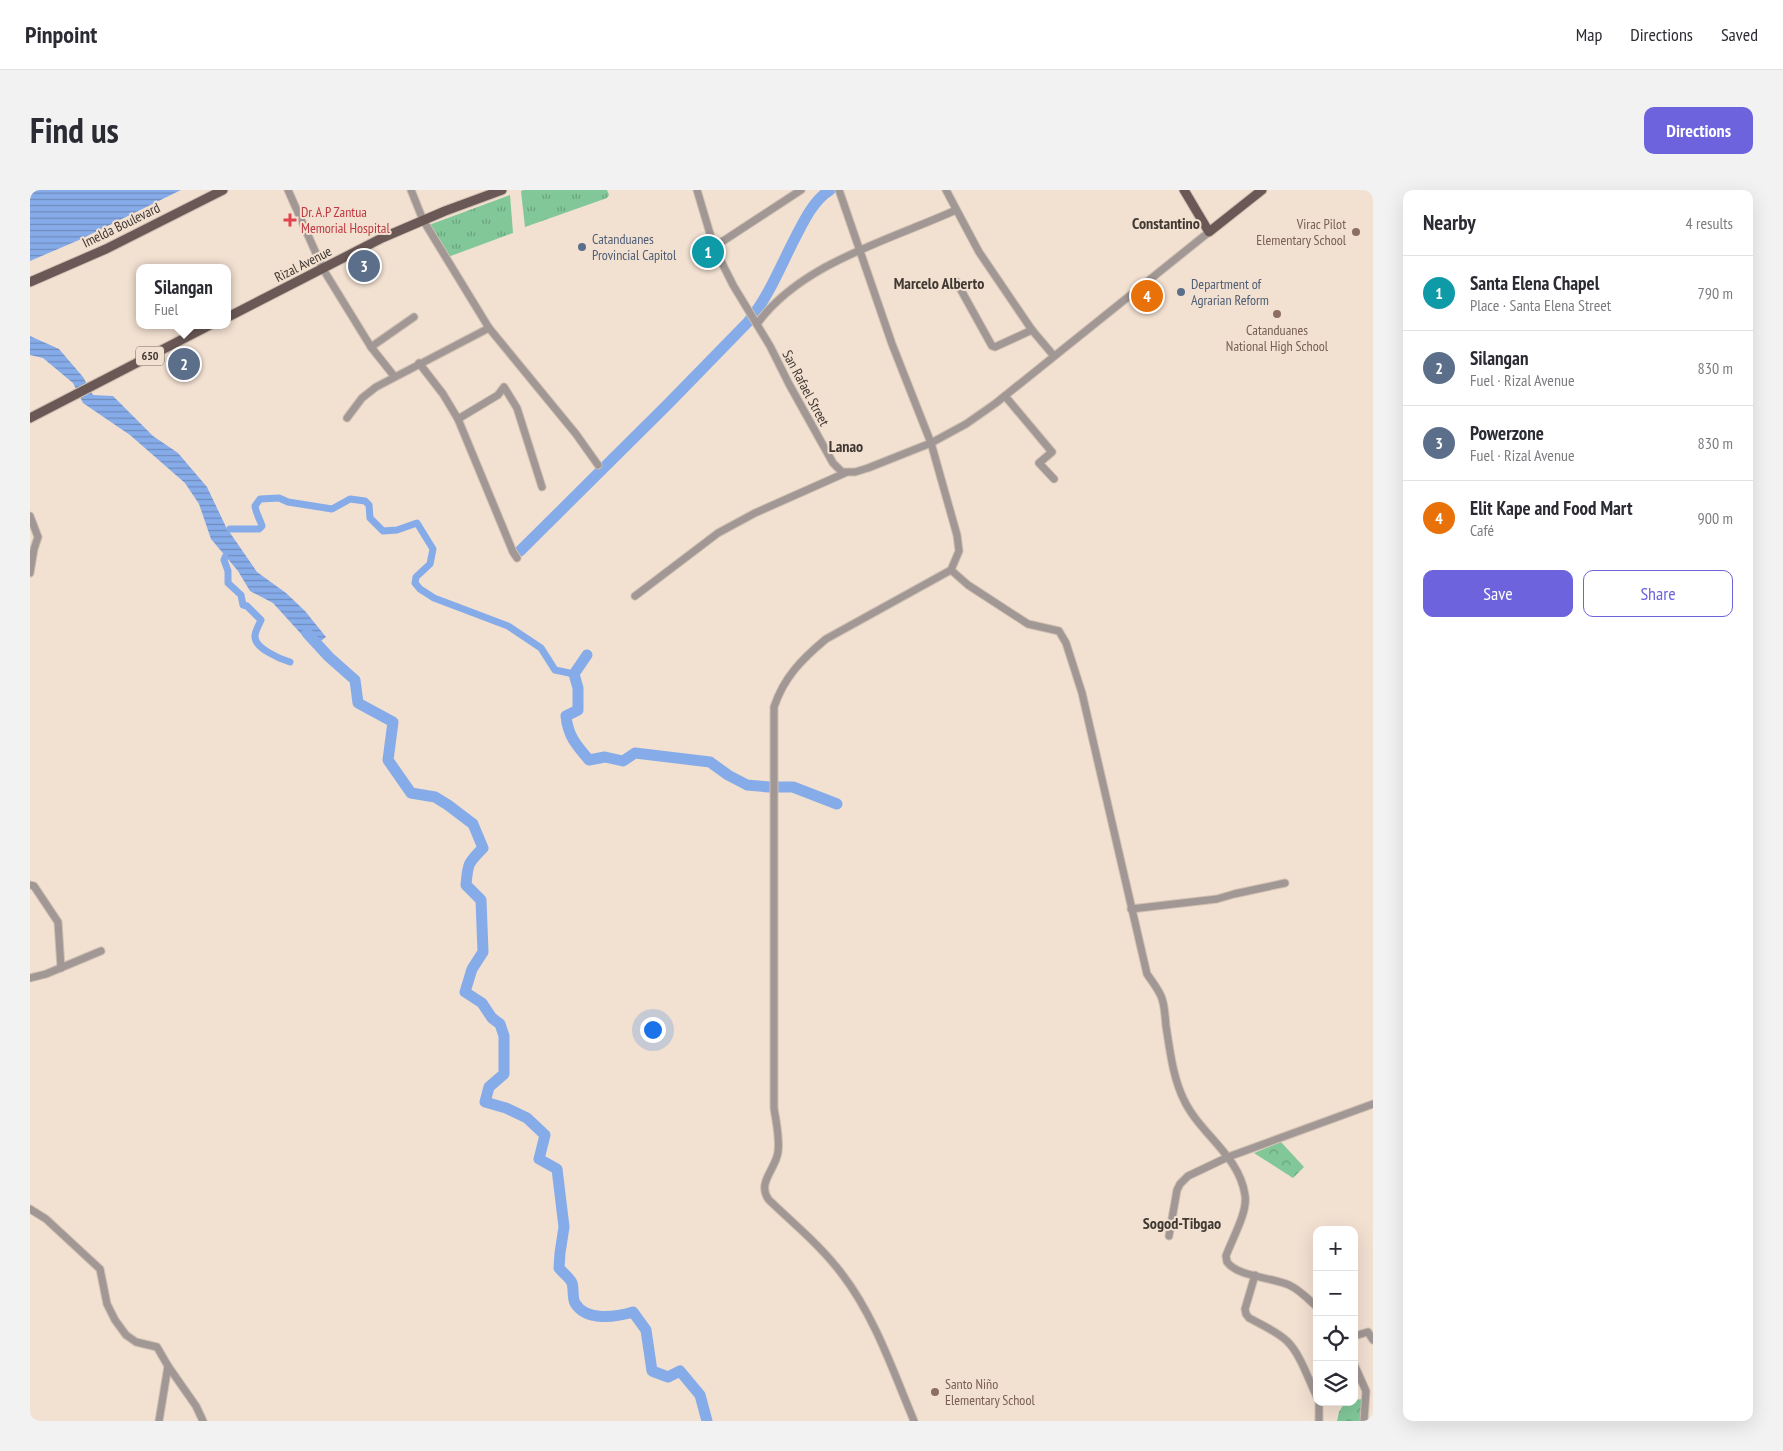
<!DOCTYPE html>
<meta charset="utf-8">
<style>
body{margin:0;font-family:"PT Sans Narrow",sans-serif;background:#f2f2f3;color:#2b2b33}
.controls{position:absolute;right:15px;bottom:15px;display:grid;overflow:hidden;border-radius:10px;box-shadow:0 5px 20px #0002}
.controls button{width:45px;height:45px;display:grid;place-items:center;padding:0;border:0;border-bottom:1px solid #e1e1e2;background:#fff;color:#2b2b33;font:25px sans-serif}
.you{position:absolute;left:622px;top:839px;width:18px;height:18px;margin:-12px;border:4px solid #fff;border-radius:50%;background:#1a73e8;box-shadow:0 0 0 8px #1a73e833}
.badge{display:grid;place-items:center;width:32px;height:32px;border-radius:50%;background:#6c63dd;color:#fff;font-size:16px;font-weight:700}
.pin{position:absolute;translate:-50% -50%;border:2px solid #fff;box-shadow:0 1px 5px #0006}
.popup{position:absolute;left:106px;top:74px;width:95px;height:65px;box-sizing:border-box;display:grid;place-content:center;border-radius:10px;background:#fff;filter:drop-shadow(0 1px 4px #0005);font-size:16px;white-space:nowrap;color:#7c7c81}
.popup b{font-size:19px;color:#2b2b33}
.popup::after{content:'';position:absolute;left:50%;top:100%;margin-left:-10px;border:10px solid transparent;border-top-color:#fff}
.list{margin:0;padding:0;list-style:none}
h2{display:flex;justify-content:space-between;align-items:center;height:65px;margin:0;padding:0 20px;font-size:21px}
h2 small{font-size:16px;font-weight:400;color:#7c7c81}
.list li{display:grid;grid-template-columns:32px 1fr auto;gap:15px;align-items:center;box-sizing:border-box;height:75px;padding:0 20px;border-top:1px solid #e1e1e2}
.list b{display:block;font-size:19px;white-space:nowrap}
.list p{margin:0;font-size:16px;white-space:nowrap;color:#7c7c81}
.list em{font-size:16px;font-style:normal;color:#7c7c81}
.actions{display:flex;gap:10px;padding:15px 20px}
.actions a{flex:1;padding:11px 0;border:1px solid #6c63dd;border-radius:10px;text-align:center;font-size:18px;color:#6c63dd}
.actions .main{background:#6c63dd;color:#fff}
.icon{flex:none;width:28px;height:28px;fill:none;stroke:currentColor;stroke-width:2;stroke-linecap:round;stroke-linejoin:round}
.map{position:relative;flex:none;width:1343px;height:1231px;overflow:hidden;border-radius:10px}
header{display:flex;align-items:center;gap:30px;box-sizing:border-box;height:70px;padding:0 25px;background:#fff;border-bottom:1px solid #e1e1e2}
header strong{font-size:24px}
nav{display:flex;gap:28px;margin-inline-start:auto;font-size:18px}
.intro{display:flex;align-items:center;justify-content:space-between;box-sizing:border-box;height:120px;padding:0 30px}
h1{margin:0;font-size:35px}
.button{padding:12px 22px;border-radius:10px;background:#6c63dd;color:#fff;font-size:18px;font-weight:700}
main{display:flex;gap:30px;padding:0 30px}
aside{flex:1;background:#fff;border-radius:10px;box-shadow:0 5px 20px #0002}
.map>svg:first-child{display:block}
.grass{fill:url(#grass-tufts)}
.forest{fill:url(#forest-crowns)}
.water{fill:url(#water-rules)}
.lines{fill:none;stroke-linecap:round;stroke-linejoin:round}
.canal{stroke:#86abe9;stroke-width:7}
.river{stroke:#86abe9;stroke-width:11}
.minor-casing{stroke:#cebfb1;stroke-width:9}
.major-casing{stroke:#cebfb1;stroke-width:11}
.minor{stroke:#a19795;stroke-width:7}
.major{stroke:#6a5856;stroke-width:9}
.health-dot{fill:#e0444e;stroke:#f2e0d1;stroke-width:2}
.education-dot{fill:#8d6e63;stroke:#f2e0d1;stroke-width:2}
.service-dot{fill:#5c6f8a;stroke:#f2e0d1;stroke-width:2}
.labels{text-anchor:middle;stroke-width:4;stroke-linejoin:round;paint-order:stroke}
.shield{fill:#f2e0d1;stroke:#756b62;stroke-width:1}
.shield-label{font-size:12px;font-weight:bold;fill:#403933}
.health-label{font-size:14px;fill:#be3a42;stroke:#f2e0d1;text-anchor:start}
.education-label{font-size:14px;fill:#785e54;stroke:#f2e0d1;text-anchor:end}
.street-label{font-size:14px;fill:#403933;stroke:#f2e0d1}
.service-label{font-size:14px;fill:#4e5e75;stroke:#f2e0d1;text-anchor:start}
.quarter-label{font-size:16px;font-weight:bold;fill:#403933;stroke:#f2e0d1}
</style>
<header>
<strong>Pinpoint</strong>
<nav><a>Map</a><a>Directions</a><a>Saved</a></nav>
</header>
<div class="intro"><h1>Find us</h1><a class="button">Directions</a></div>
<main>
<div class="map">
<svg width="1343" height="1231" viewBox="0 0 1343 1231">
<defs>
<pattern id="grass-tufts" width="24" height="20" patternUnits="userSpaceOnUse" patternTransform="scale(1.25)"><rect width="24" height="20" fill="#81c797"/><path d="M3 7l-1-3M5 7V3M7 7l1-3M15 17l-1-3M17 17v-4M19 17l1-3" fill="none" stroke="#6ba37c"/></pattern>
<pattern id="forest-crowns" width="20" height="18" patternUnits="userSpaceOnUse" patternTransform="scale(1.25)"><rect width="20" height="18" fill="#81c797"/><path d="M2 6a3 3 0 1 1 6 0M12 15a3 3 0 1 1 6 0" fill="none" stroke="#6ba37c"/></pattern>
<pattern id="water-rules" width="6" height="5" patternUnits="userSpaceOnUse" patternTransform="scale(1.25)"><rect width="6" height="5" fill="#86abe9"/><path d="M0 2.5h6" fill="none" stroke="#6f8cbd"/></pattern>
</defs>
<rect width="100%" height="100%" fill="#f2e0d1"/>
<g class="grass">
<path d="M 494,0 L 577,0 L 579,5 L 577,8 L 495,37 L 491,1 Z"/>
<path d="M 480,5 L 483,43 L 418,67 L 399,35 Z"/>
</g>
<g class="forest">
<path d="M 1251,952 L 1274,977 L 1263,988 L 1224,963 Z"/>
<path d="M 1332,1209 L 1332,1231 L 1307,1231 L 1309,1222 L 1315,1212 L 1324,1212 L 1324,1210 Z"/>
</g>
<g class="water">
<path d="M 0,0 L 151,0 L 49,50 L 0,71 Z"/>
<path d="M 0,146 L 29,159 L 53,187 L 63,205 L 83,206 L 123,246 L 148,263 L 177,297 L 196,337 L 227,382 L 256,403 L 275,421 L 296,447 L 283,457 L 243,413 L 220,401 L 208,381 L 181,349 L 169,314 L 155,293 L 100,245 L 53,213 L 43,193 L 13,168 L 0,165 Z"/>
</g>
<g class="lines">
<g class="canal">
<path d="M 200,339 L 229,339 L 232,336 C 230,329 226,324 225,316 L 230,309 L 249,308 L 258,312 L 302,319 L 320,309 L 335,311 L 339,315 L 340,328 L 353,341 L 367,340 L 387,333 L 403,359 L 400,374 L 386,387 L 385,393 L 390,399 L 404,408 L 478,436 L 511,458 L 525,480 L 544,484"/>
<path d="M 195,367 L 194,370 L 198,381 L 198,393 L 211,405 L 213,415 L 217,416 L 231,430 C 229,435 225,441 225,446 C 224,458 250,469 260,472"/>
</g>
<g class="river">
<path d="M 490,361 L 639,213 L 718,132 C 737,109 749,80 762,54 C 772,35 782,11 800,0"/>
<path d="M 277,443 L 299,467 L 325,490 L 328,513 L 363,532 L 358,570 L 381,603 L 405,607 L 418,615 L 443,634 L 453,658 C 437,674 438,674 436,695 L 451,710 L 453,762 L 442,779 L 435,802 L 452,813 L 462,828 L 470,834 L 474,846 L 474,884 L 459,897 L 455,912 L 476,918 L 497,928 L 515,945 L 509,969 L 527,979 L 534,1037 L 530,1063 L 529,1078 C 533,1083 540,1088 542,1093 C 544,1099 542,1107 545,1113 C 556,1132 586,1127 603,1122 L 616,1140 L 622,1181 L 638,1187 L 650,1181 L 670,1205 L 677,1231"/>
<path d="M 557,465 L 544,484 L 548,498 L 548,520 L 536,526 C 538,546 546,555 559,570 L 575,567 L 593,571 L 605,563 L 680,572 L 698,585 L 717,595 L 739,597"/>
<path d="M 747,597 L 763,597 L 807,614"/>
</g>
<g class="minor-casing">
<g id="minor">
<path d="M 258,0 L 293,79 L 341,157 L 364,186"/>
<path d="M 381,0 L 393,30 L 459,138 L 546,244 L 568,275"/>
<path d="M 667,0 L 684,57 L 703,95 L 740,156 L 759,194 L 803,273 L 812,282 L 825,282 L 838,278 L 901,253 L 936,234 L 966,213 L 1179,42"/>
<path d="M 809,0 L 862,154 L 901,253 L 927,345 L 929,361 L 921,380 L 796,449 C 772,469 754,487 744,517 L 744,918 C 746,932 750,948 748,962 C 746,979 726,993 739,1010 C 764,1034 791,1056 812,1084 C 845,1127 863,1181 884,1231"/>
<path d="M 916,0 L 949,62 L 1002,140 L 1024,166"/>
<path d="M 684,57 L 771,0"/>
<path d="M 926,91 L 962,156 L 965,157 L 1002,140"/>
<path d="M 727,134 C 771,73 860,50 926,20"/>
<path d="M 341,157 L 384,127"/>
<path d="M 389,173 L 413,204 L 428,229 L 483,362 L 487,368"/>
<path d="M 975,206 L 1022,262 L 1009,273 L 1024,289"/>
<path d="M 317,228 L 332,208 L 346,197 L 459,138"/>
<path d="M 428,229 L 468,205 L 474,197 L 487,218 L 512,297"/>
<path d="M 0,326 L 8,347 L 4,359 L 0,383"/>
<path d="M 921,380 L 938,395 L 998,434 L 1029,441 L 1036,453 L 1052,503 L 1117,784 C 1122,791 1128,799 1131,806 C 1135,815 1135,827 1136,836 C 1140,861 1143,888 1154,910 C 1170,944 1209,965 1215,1005 C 1218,1022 1202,1049 1196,1066 L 1197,1072 C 1208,1087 1241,1087 1259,1095 C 1270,1100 1278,1109 1287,1117"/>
<path d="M 605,406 L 688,343 L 725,323 L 815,283"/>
<path d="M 0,695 L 4,696 L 28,732 L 31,778"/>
<path d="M 1101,719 L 1187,709 L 1204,704 L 1255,693"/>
<path d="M 0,788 L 16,784 L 71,761"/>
<path d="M 0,1019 L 16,1029 L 70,1079 L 77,1114 L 85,1130 L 96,1145 L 106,1152 L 127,1157 L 138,1176 L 129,1231"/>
<path d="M 1139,1046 L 1147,1000 L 1150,994 L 1158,986 L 1198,967 L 1343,914"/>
<path d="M 1225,1085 L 1215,1119 L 1216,1124 L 1219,1128 C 1232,1135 1246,1141 1257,1151 C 1271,1165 1278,1189 1287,1207"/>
<path d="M 1324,1146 L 1338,1142 L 1343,1150"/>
<path d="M 1324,1174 L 1336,1201 L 1334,1231"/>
<path d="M 138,1176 L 166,1216 L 173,1231"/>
<path d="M 1289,1212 L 1289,1231"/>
</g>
</g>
<g class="major-casing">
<g id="major">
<path d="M 1154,0 L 1179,42 L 1232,0"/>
<path d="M 0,92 L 76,59 L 193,0"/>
<path d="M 198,127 L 352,48 L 415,21 L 472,0"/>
<path d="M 0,228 L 180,135"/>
</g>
</g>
<use href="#minor" class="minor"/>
<use href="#major" class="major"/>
</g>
<path class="health-dot" d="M257.5 22.5h5v5h5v5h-5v5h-5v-5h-5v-5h5z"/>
<g class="education-dot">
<circle cx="1326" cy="42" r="5"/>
<circle cx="1247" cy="124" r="5"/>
<circle cx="905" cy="1202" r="5"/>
</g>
<g class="service-dot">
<circle cx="552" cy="57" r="5"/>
<circle cx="1151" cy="102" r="5"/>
</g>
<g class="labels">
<rect class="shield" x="106" y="156.5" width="28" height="19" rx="4"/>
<g class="shield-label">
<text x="120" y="170">650</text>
</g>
<g class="health-label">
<text x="271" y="27">Dr. A.P Zantua<tspan x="271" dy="16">Memorial Hospital</tspan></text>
</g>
<g class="education-label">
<text x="1316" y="39">Virac Pilot<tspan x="1316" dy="16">Elementary School</tspan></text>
<text x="1247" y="145" text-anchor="middle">Catanduanes<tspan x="1247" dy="16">National High School</tspan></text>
<text x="915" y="1199" text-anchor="start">Santo Niño<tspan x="915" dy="16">Elementary School</tspan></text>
</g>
<g class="street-label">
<text transform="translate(91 35) rotate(-26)" y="5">Imelda Boulevard</text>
<text transform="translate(273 74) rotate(-27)" y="5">Rizal Avenue</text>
<text transform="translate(776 198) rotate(62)" y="5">San Rafael Street</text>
</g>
<g class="service-label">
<text x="562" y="54">Catanduanes<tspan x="562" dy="16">Provincial Capitol</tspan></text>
<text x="1161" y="99">Department of<tspan x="1161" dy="16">Agrarian Reform</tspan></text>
</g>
<g class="quarter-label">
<text x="1136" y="39">Constantino</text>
<text x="909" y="99">Marcelo Alberto</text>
<text x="816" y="262">Lanao</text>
<text x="1152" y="1039">Sogod-Tibgao</text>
</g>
</g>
</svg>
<div class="controls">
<button>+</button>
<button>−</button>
<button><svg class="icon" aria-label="locate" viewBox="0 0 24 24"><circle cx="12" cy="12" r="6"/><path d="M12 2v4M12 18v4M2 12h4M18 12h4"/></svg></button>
<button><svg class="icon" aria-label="layers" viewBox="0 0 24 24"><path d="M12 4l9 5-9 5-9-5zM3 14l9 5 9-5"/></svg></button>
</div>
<div class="you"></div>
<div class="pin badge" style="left:678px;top:62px;background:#0f9aa8">1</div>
<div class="pin badge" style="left:154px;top:174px;background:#5c6f8a">2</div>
<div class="popup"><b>Silangan</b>Fuel</div>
<div class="pin badge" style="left:334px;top:76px;background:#5c6f8a">3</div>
<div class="pin badge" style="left:1117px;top:106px;background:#e8710a">4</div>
</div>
<aside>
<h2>Nearby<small>4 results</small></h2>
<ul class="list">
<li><span class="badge" style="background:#0f9aa8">1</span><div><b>Santa Elena Chapel</b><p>Place · Santa Elena Street</p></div><em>790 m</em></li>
<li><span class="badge" style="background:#5c6f8a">2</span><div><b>Silangan</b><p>Fuel · Rizal Avenue</p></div><em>830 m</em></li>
<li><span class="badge" style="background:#5c6f8a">3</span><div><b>Powerzone</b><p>Fuel · Rizal Avenue</p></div><em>830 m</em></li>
<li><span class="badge" style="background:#e8710a">4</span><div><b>Elit Kape and Food Mart</b><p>Café</p></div><em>900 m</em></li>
</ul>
<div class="actions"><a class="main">Save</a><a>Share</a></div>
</aside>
</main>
